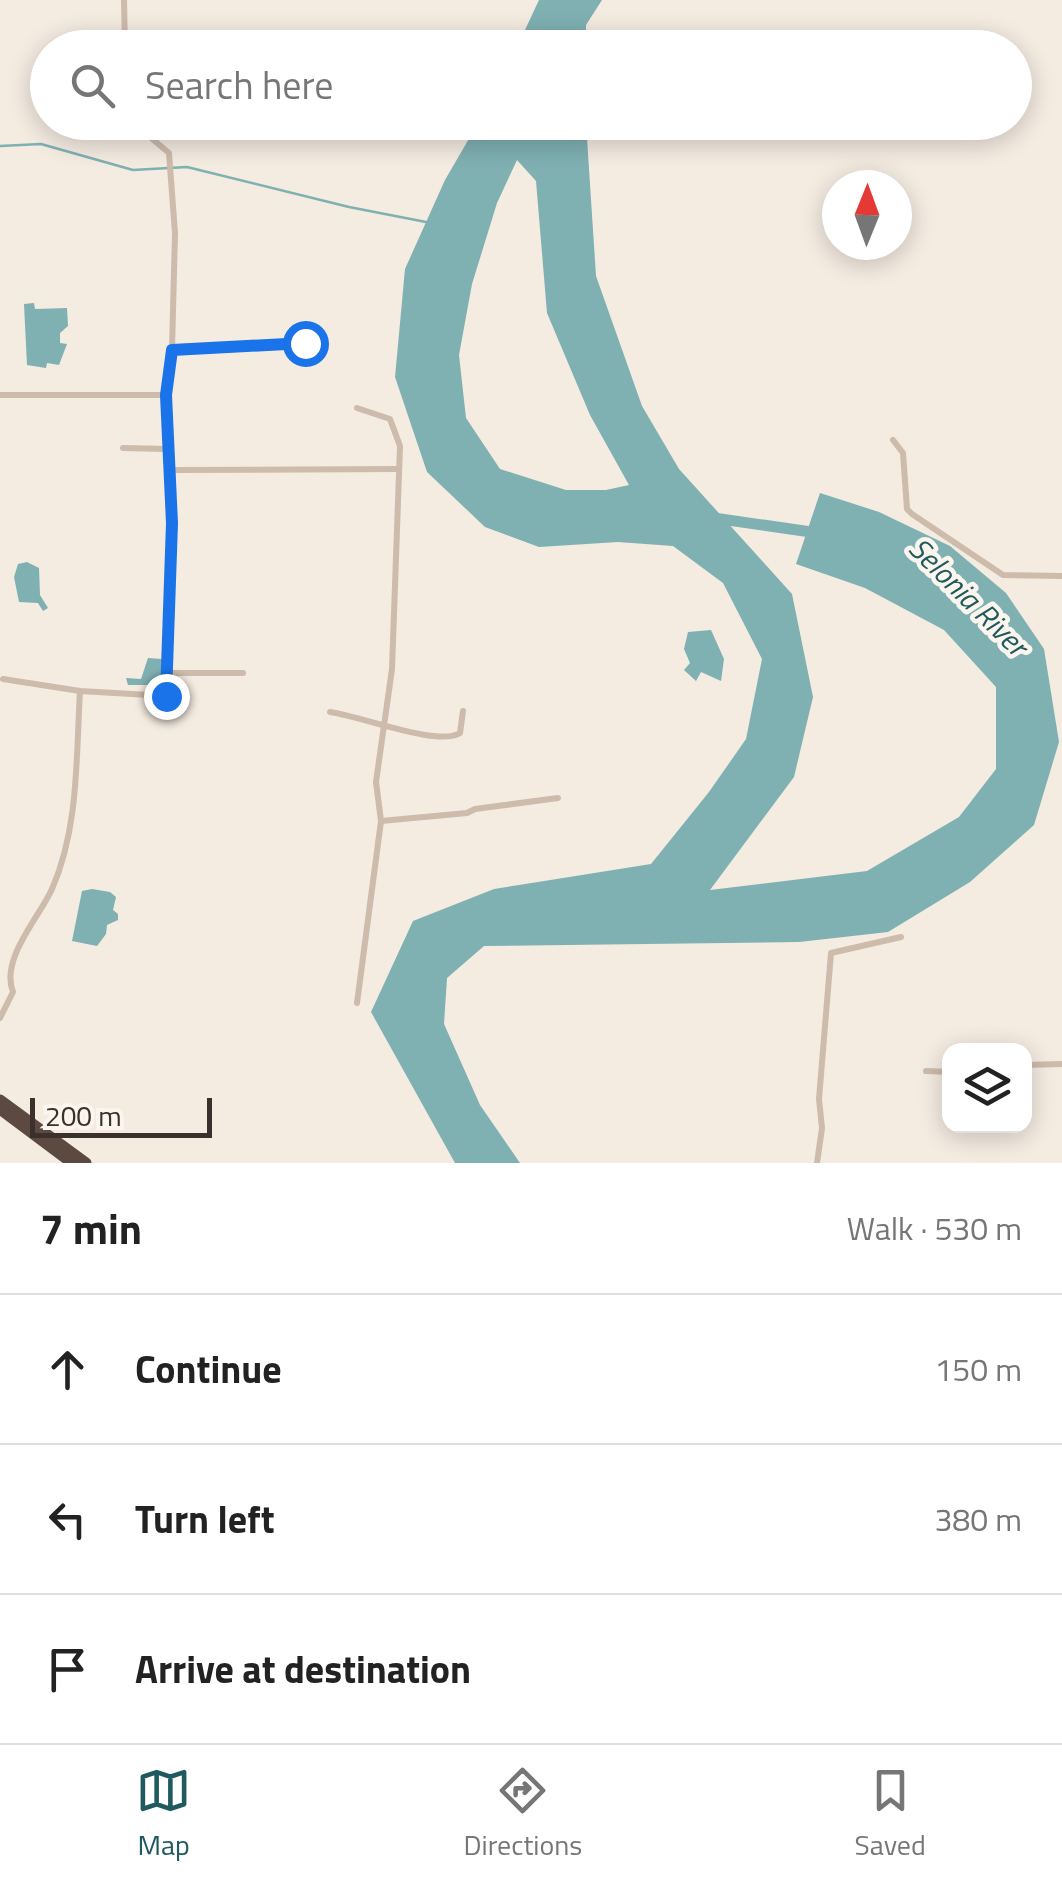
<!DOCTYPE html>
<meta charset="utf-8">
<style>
body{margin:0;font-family:"Titillium Web",sans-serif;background:#f6f6f6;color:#222}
.controls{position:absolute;right:30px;bottom:30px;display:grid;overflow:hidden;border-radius:20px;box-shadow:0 5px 25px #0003}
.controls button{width:90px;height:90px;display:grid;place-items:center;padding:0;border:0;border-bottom:2px solid #e0e0e0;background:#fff;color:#222;font:50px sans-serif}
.compass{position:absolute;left:822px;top:170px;width:90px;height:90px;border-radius:50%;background:#fff;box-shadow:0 5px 25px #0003;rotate:1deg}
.scale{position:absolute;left:30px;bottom:25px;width:182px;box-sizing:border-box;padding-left:10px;border:5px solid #3b302b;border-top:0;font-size:28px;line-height:35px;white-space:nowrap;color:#3b302b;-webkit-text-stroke:8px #fbf5ee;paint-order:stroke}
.stop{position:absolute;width:30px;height:30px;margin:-22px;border:8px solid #1a73e8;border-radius:50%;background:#fff}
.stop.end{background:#1a73e8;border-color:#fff;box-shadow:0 2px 10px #0008}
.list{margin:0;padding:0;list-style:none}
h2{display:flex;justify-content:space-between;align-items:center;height:130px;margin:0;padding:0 40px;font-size:42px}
h2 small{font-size:32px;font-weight:400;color:#767676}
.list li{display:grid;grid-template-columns:65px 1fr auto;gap:30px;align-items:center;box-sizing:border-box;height:150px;padding:0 40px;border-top:2px solid #e0e0e0}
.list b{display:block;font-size:38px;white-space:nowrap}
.list em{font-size:32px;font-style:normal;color:#767676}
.icon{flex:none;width:55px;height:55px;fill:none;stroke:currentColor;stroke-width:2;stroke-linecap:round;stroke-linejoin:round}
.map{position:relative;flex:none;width:1062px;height:1163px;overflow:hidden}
.search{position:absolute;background:#fff;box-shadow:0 5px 25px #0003;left:30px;right:30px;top:30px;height:110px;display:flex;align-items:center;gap:25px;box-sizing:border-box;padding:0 35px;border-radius:55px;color:#767676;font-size:38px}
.sheet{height:580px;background:#fff}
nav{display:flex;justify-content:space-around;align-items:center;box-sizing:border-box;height:140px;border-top:2px solid #e0e0e0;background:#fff;font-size:28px;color:#767676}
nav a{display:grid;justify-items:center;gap:5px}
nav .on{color:#1f5a5e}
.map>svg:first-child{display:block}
.water{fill:#7fb0b2;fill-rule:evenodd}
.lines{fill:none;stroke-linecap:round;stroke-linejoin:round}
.stream{stroke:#7fb0b2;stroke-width:2.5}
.river{stroke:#7fb0b2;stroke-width:11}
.street{stroke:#cdbbac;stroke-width:6}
.highway{stroke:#5c4a42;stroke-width:11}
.route{stroke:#1a73e8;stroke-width:12}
.labels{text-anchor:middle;stroke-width:9;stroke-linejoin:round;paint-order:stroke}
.water-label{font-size:30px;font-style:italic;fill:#1f5a5e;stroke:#fbf5ee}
</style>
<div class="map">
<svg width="1062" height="1163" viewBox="0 0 1062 1163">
<rect width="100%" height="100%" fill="#f4ebe1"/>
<g class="water">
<path d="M 539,0 L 602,0 L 586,25 L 586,47 L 517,47 Z"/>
<path d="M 478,123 L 586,123 L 596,276 L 642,406 L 679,469 L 792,594 L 813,697 L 794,777 L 710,890 L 867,871 L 959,817 L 996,769 L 996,687 L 944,630 L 865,588 L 796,564 L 820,493 L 879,512 L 950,546 L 1006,593 L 1044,649 L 1059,742 L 1034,825 L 970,882 L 888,932 L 799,942 L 484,946 L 447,978 L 444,1024 L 480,1105 L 520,1163 L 455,1163 L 371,1012 L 413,921 L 494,889 L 651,864 L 709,792 L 746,739 L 762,659 L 723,583 L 673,546 L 618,542 L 539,547 L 485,527 L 427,472 L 395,377 L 405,269 L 445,180 ZM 517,160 L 536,181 L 547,313 L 590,415 L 629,485 L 606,490 L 566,490 L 500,469 L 466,418 L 459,355 L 472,284 L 497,203 Z"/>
<path d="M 34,303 L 35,309 L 67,308 L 68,326 L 60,333 L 60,343 L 67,344 L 59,365 L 47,363 L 46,368 L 27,365 L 24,304 Z"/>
<path d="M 27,562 L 39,568 L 40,595 L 48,608 L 43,611 L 38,603 L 19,602 L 14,577 L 18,564 Z"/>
<path d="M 711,630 L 724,659 L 721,681 L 701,672 L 696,681 L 684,670 L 690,663 L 684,649 L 688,632 Z"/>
<path d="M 148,658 L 162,659 L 166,664 L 165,678 L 161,678 L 160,685 L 128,685 L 126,678 L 141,679 Z"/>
<path d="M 92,889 L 110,892 L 116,897 L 113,910 L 118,914 L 118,920 L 107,925 L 106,934 L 97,946 L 72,941 L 82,891 Z"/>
</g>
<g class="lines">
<path class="stream" d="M 0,146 L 41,144 L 133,170 L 187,167 L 349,207 L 426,222"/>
<path class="river" d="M 707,517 L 818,533"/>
<g class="street">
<path d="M 124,0 L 125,48"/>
<path d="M 172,350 L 305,343"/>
<path d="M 0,395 L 166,395"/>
<path d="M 357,408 L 390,419 L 400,446 L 392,669 L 376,782 L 381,821 L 357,1003"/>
<path d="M 893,440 L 903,453 L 907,509 L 912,514 L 1003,575 L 1062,576"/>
<path d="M 123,448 L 167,449"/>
<path d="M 171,470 L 399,469"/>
<path d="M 168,673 L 243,673"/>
<path d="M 3,679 L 80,691 L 166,696 L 172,523 L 166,395 L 172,350 L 175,233 L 169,153 L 144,132 L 140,122"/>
<path d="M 330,712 C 360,716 439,747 460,733 L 463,711"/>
<path d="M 381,821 L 467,813 L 475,809 L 558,798"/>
<path d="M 0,1018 L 13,992 C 0,959 39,918 52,889 C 79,827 76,758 80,691"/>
<path d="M 1024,1065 L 1062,1064"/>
<path d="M 926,1071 L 950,1072"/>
<path d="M 817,1163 L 822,1128 L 819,1099 L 831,953 L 901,937"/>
</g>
<g class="highway">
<path d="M 0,1100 L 86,1163"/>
<path d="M 0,1109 L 72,1163"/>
</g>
</g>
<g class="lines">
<path class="route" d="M 166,696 L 172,523 L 166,395 L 172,350 L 305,343"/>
</g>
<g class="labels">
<g class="water-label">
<text transform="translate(968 597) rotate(45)" y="10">Selonia River</text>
</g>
</g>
</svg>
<div class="controls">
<button><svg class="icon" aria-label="layers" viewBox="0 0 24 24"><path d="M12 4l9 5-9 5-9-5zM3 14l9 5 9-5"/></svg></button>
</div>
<svg class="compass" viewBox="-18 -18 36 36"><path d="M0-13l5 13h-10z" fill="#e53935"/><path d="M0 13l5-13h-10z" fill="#767676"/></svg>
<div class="scale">200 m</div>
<div class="stop" style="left:305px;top:343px"></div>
<div class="stop end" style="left:166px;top:696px"></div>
<div class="search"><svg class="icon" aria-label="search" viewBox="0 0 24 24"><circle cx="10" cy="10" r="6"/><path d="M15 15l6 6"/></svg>Search here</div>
</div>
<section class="sheet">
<h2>7 min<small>Walk · 530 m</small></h2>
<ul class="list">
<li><svg class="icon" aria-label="ahead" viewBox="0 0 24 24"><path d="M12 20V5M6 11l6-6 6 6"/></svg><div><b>Continue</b></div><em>150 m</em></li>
<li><svg class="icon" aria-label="left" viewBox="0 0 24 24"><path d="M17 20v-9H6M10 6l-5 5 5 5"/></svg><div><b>Turn left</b></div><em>380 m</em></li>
<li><svg class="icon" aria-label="arrive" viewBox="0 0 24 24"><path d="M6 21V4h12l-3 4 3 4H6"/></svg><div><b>Arrive at destination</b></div></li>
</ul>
</section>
<nav>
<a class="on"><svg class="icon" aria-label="map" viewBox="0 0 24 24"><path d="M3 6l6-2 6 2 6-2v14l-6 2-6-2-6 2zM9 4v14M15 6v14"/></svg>Map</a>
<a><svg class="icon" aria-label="directions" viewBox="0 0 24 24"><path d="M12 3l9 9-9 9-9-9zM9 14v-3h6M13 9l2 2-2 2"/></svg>Directions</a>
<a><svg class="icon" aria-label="saved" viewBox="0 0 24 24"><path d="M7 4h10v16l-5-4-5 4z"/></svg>Saved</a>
</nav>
